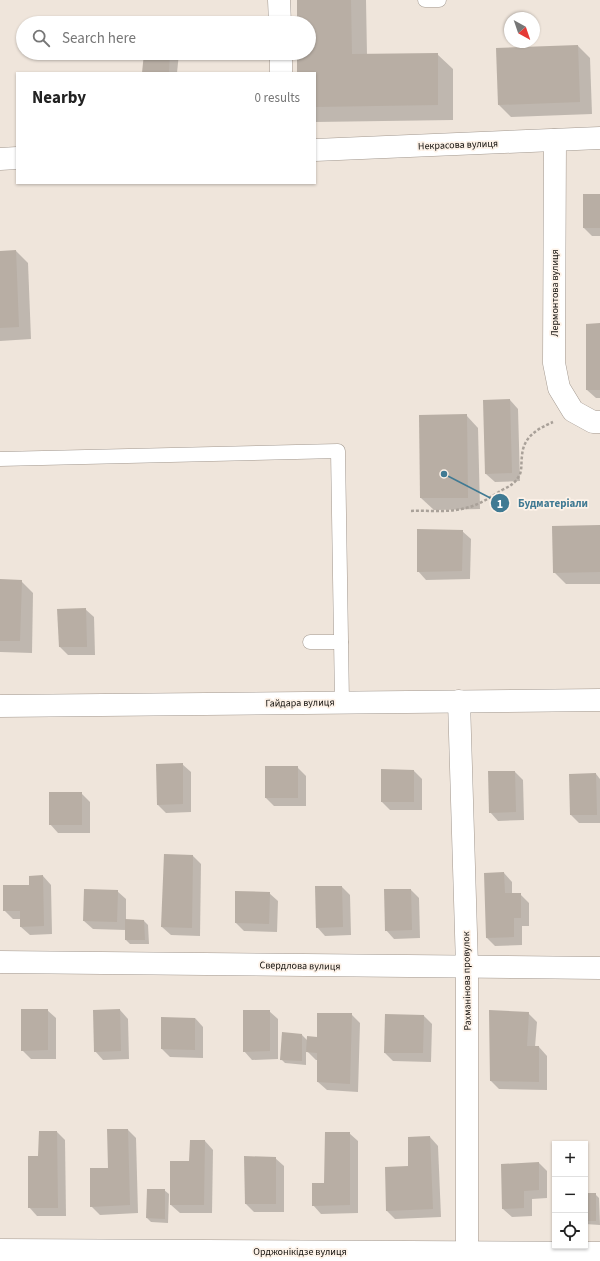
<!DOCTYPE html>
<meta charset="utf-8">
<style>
body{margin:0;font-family:"Source Sans 3",sans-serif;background:#f6f6f6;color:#222}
.controls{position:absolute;right:12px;bottom:12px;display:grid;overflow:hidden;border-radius:0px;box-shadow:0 1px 3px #0004}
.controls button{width:36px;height:36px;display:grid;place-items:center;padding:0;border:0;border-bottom:1px solid #e0e0e0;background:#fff;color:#222;font:20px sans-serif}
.compass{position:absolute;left:504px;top:12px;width:36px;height:36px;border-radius:50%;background:#fff;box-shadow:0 1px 3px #0004;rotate:140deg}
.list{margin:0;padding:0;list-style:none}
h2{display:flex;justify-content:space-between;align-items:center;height:52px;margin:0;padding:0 16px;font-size:17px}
h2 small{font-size:13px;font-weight:400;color:#767676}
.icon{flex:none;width:22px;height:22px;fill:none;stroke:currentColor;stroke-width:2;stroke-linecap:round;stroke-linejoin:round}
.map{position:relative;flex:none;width:600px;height:1261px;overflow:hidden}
.search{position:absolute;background:#fff;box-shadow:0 1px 3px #0004;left:16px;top:16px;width:300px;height:44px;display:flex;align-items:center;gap:10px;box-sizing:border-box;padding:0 14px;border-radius:22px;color:#767676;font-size:15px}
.panel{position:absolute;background:#fff;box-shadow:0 1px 3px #0004;left:16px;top:72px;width:300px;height:112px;border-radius:0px}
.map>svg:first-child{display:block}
.shadow{fill:#0003}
.building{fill:#b8aea4}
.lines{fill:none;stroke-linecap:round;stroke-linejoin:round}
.service-casing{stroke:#a2988f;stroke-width:15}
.minor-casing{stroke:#a2988f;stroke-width:23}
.tertiary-casing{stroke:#a2988f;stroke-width:23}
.path{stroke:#a9a199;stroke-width:2.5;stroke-dasharray:3 2;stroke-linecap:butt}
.service{stroke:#fff;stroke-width:14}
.minor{stroke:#fff;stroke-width:22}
.tertiary{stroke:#fff;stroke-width:22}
.labels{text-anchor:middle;stroke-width:3.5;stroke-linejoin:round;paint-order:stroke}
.street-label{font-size:10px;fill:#120f0b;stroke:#fdf2e8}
.leader{fill:none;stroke:#407a93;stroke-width:1.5}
.callout-dot{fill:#407a93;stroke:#fdf2e8;stroke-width:1.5}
.mark-label{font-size:12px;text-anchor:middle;font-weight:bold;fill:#fff}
.callout-label{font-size:11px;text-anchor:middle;font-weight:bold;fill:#407a93;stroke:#fdf2e8;stroke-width:3.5;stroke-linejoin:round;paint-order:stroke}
</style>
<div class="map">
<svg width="600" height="1261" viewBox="0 0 600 1261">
<rect width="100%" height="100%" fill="#efe5db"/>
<g class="shadow">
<path d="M 298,0 L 366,0 L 367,55 L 437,54 L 453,69 L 453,120 L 315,122 L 315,73 L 298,73 L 298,53 L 309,53 L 309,23 L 298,23 Z"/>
<path d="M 578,46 L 590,58 L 592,114 L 511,117 L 499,105 Z"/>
<path d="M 145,53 L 179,53 L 177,73 L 143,73 Z"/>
<path d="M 600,195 L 600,236 L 592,236 L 584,228 Z"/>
<path d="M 16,251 L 28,263 L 31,339 L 0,341 L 0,252 Z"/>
<path d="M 600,324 L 600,398 L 596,398 L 587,390 Z"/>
<path d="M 510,400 L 518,409 L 520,481 L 495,482 L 486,474 Z"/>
<path d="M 466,415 L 478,428 L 480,509 L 434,510 L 421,498 Z"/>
<path d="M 600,526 L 600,584 L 566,584 L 554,572 Z"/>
<path d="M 462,531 L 471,539 L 470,579 L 426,580 L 418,571 Z"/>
<path d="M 0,580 L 21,581 L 33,593 L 32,653 L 0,652 Z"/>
<path d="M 85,609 L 94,617 L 95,655 L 68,655 L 60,647 L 59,610 Z"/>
<path d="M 182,764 L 191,772 L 191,812 L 166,813 L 158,805 Z"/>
<path d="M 297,767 L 306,776 L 306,806 L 274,806 L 266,798 Z"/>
<path d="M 414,771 L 422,779 L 422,810 L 390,810 L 382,802 Z"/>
<path d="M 515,772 L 523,780 L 524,820 L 498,821 L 490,812 Z"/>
<path d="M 596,774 L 600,779 L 600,823 L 579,823 L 571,815 Z"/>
<path d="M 81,793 L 90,802 L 90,833 L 58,833 L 50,824 Z"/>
<path d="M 193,856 L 201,864 L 200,936 L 171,935 L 162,927 Z"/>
<path d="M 504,873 L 512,882 L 512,894 L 520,894 L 529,903 L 529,926 L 522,926 L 522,945 L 495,946 L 487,938 Z"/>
<path d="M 43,876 L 51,885 L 52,934 L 30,935 L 21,927 L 21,919 L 13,919 L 4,910 L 30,886 Z"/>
<path d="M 342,887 L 350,895 L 351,935 L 325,936 L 317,927 Z"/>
<path d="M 411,890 L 419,898 L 420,938 L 394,939 L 386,930 Z"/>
<path d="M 117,891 L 126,899 L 126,920 L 144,921 L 148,925 L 149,944 L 130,944 L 126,940 L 126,930 L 93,929 L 84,921 Z"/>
<path d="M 269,893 L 278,901 L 277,932 L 244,931 L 236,923 Z"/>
<path d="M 47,1010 L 56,1018 L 56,1059 L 31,1059 L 22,1050 Z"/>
<path d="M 120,1010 L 128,1019 L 129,1059 L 103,1060 L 95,1051 Z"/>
<path d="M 269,1011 L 278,1019 L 278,1059 L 252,1060 L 244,1051 Z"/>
<path d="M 528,1013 L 537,1022 L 535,1047 L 539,1047 L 547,1056 L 547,1090 L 499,1089 L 491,1081 Z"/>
<path d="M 351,1014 L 360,1023 L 358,1092 L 327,1090 L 318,1082 L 318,1060 L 316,1060 L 306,1050 L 306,1065 L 285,1063 L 281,1059 L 302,1035 L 308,1041 L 318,1038 Z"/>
<path d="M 424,1016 L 432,1024 L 431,1062 L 393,1061 L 385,1053 Z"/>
<path d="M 195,1018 L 203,1027 L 203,1058 L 170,1057 L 162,1049 Z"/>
<path d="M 128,1130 L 136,1138 L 138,1213 L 100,1215 L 91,1206 Z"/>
<path d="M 57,1132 L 65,1140 L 66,1216 L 37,1216 L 29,1207 Z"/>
<path d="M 349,1133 L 358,1141 L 358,1213 L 321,1214 L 313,1205 L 325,1184 Z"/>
<path d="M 430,1137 L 438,1146 L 441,1217 L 395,1219 L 387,1211 Z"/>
<path d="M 205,1141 L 213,1150 L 212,1213 L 180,1213 L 171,1205 Z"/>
<path d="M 275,1158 L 284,1166 L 284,1212 L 254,1212 L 246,1204 Z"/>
<path d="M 539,1163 L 547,1171 L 547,1198 L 532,1199 L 532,1216 L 512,1217 L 503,1209 Z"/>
<path d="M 164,1190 L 169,1194 L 168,1223 L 151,1222 L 147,1218 Z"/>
<path d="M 585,1194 L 595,1194 L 599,1198 L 600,1225 L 585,1224 Z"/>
</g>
<g class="building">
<path d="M 297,0 L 351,0 L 352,54 L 438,53 L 438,105 L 315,107 L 315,73 L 297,73 L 297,53 L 309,53 L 309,23 L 297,23 Z"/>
<path d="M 578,45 L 580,102 L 498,105 L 496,48 Z"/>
<path d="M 144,53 L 170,53 L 169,73 L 142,73 Z"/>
<rect x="583" y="194" width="17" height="34"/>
<path d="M 16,250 L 19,327 L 0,328 L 0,251 Z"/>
<path d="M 600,323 L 600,390 L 586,390 L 586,324 Z"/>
<path d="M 510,399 L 512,473 L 485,474 L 483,400 Z"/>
<path d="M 467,414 L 468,498 L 420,498 L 419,415 Z"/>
<path d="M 600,525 L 600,572 L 553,573 L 552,526 Z"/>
<path d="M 417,529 L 463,530 L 462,571 L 417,572 Z"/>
<path d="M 0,579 L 22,580 L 20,641 L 0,641 Z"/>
<path d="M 86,608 L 87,647 L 59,647 L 57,609 Z"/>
<path d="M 183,763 L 183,804 L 157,805 L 156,764 Z"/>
<rect x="265" y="766" width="33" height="32"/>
<path d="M 381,769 L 414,770 L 414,802 L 381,802 Z"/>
<path d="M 488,771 L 515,771 L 516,812 L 489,813 Z"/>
<path d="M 596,773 L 597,815 L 570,815 L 569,774 Z"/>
<rect x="49" y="792" width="33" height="33"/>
<path d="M 164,854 L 193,855 L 192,928 L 161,927 Z"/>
<path d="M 504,872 L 505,893 L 521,893 L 521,918 L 514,918 L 514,937 L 486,938 L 484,873 Z"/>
<path d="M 43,875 L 44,926 L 20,927 L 20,911 L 3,911 L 3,885 L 29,885 L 29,876 Z"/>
<path d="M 315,886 L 342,886 L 343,927 L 316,928 Z"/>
<path d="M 84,889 L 118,890 L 117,922 L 83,921 Z"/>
<path d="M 384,889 L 411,889 L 412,930 L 385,931 Z"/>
<path d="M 235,891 L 270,892 L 269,924 L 235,923 Z"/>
<path d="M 125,919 L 144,920 L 145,940 L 125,940 Z"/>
<path d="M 21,1009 L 48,1009 L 48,1050 L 21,1051 Z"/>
<path d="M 120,1009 L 121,1051 L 94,1052 L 93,1010 Z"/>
<path d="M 243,1010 L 270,1010 L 270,1051 L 243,1052 Z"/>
<path d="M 489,1010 L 529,1012 L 527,1046 L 539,1046 L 539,1082 L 490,1081 Z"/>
<path d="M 317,1013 L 352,1013 L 350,1084 L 317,1082 L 317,1053 L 306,1052 L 307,1036 L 317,1037 Z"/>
<path d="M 385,1014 L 424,1015 L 423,1053 L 384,1053 Z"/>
<path d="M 161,1017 L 195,1018 L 195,1050 L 161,1049 Z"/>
<path d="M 282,1032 L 302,1034 L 302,1061 L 280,1060 Z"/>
<path d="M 107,1129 L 128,1129 L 130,1205 L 90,1207 L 90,1168 L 108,1168 Z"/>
<path d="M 39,1131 L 57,1131 L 58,1208 L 28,1208 L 28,1156 L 38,1156 Z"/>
<path d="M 325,1132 L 350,1132 L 350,1205 L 312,1206 L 312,1183 L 324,1183 Z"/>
<path d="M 430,1136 L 433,1209 L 386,1211 L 385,1167 L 408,1166 L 408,1137 Z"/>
<path d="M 190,1140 L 205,1140 L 204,1205 L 170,1205 L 170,1161 L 189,1161 Z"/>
<path d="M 244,1156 L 276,1157 L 276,1204 L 245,1204 Z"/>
<path d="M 539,1162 L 539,1190 L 524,1191 L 524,1208 L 502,1209 L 501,1164 Z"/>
<path d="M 147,1189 L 165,1189 L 165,1219 L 146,1218 Z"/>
<rect x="585" y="1193" width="11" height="28"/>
</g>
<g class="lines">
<g class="service-casing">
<g id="service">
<path d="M 425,0 L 439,0"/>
<path d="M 0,459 L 338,451 L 342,702"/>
<path d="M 310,642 L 341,642"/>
</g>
</g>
<g class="minor-casing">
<g id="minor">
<path d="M 279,0 L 280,23"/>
<path d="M 281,53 L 281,73"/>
<path d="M 555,140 L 554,363 L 559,388 L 573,411 L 593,422 L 600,422"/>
<path d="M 315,150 L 600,138"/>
<path d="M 0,159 L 17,158"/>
<path d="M 459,701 L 467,966 L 467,1261"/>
<path d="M 0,962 L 600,968"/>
<path d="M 0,1250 L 600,1253"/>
</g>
</g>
<g class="tertiary-casing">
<path id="tertiary" d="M 0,706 L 600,700"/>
</g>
<path class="path" d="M 411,511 C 429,510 448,513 466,508 C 479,505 491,497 502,490 C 510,486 516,483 520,474 C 522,469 521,462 522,456 C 523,437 537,429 553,422"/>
<use href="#service" class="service"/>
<use href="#minor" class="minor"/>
<use href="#tertiary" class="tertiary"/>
</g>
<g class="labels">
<g class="street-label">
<text transform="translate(458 144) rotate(-2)" y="4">Некрасова вулиця</text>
<text transform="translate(554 293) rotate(-90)" y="4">Лермонтова вулиця</text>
<text transform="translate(300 702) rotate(-1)" y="4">Гайдара вулиця</text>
<text transform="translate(300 965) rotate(1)" y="4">Свердлова вулиця</text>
<text transform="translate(466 981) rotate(-91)" y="4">Рахманінова провулок</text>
<text x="300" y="1255">Орджонікідзе вулиця</text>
</g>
</g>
<path class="leader" d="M444 474L500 503"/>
<g class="callout-dot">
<circle cx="444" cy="474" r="4"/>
<circle cx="500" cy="503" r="10"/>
</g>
<g class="mark-label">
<text x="500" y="508">1</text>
</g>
<g class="callout-label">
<text x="553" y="507">Будматеріали</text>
</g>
</svg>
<div class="controls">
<button>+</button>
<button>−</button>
<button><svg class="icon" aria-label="locate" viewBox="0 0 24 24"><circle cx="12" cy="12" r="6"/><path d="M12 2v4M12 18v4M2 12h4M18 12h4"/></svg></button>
</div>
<svg class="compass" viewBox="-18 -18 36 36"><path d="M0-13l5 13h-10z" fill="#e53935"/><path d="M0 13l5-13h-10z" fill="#767676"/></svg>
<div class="search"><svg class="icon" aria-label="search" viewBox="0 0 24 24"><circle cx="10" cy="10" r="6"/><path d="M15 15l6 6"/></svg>Search here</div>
<section class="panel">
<h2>Nearby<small>0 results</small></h2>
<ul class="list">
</ul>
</section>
</div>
